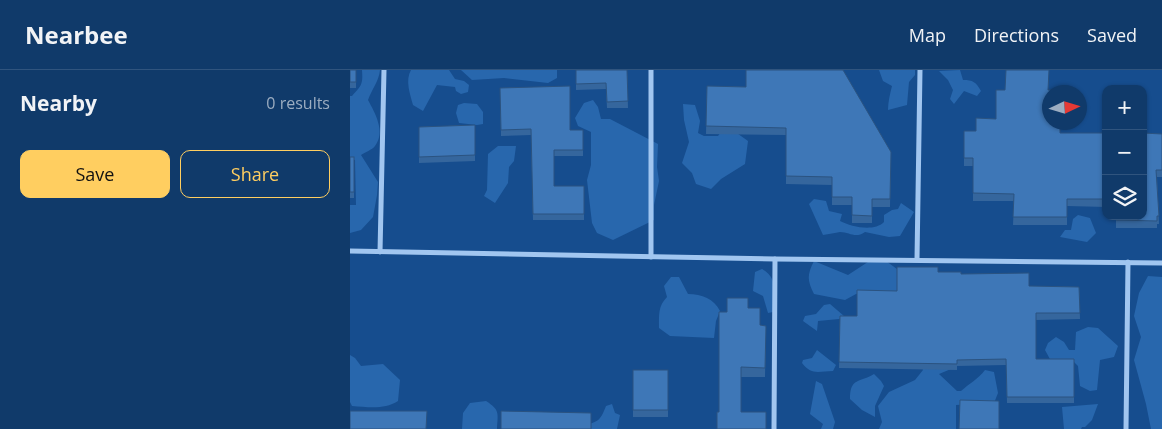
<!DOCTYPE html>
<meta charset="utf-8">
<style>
body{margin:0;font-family:"Open Sans",sans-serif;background:#194170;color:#f1f3f6}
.controls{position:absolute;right:15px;top:15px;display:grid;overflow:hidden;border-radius:10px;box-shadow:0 1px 4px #0004}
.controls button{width:45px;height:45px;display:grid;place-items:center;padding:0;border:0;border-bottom:1px solid #30547e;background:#103a6a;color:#f1f3f6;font:25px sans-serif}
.compass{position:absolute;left:692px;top:15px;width:45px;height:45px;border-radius:50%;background:#103a6a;box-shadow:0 1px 4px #0004;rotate:86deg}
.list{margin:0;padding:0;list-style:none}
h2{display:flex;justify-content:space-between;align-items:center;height:65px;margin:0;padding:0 20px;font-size:21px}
h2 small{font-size:16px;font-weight:400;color:#9cadc1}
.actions{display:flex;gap:10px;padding:15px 20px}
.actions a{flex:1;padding:11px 0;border:1px solid #ffce60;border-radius:10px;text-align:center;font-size:18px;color:#ffce60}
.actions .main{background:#ffce60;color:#111}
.icon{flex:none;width:28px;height:28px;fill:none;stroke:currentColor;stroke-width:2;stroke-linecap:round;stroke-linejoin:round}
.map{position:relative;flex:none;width:812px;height:359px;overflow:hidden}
header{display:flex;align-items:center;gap:30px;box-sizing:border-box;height:70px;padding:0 25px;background:#103a6a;border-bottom:1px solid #30547e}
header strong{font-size:24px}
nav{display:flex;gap:28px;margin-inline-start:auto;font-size:18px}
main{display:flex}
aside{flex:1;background:#103a6a}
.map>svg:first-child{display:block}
.green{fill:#2867ad}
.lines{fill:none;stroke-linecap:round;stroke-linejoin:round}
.street{stroke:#a1c6f0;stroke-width:5}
.wall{fill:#35669d}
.building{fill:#3e77b7;stroke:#2b5380}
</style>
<header>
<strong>Nearbee</strong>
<nav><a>Map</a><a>Directions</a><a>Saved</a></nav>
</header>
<main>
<aside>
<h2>Nearby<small>0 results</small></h2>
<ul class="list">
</ul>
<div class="actions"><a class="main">Save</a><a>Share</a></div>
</aside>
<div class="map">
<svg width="812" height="359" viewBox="0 0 812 359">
<rect width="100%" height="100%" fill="#164d8e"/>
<g class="green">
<path d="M 12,0 L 30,0 C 29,11 22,19 18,30 C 25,43 36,62 25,76 C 22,80 15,82 11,85 L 28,112 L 27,125 L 23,147 L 11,160 L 0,163 L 0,135 L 6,135 L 5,90 L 0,89 L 0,26 L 2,26 C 12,15 13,14 12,0 Z"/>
<path d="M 61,0 L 99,0 L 105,9 L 114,11 L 119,15 L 118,22 L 111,24 L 106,21 L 105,17 L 87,15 L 73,41 L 63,35 C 60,24 55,10 61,0 Z"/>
<path d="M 111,0 L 207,0 L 207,8 L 198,13 L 154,8 L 122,10 Z"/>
<path d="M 529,0 L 565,0 L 565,5 L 559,12 L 557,35 L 538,40 C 538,32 540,24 542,16 L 533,11 Z"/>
<path d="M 610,0 L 613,10 C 623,10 626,12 631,21 L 627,26 L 614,21 L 604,34 L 600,29 L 603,20 L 598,10 L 589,1 Z"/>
<path d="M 243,30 L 248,37 L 251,49 L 260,49 L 308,74 L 307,97 L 309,111 L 304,135 L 304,150 L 263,170 L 247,163 L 242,153 L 237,110 L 241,95 L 241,62 L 228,56 L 225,48 L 234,33 Z"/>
<path d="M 114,33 L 127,34 L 133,42 L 133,54 L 127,55 L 109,53 L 106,43 L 108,35 Z"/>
<path d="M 333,34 L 345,35 L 350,51 L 348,63 L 354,66 L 368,66 L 371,62 L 384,61 L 398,71 L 395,94 L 371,109 L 361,119 L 346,114 L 342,103 L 332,93 L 339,72 L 334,50 Z"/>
<path d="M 148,76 L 166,76 L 164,91 L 159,97 L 158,113 L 145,133 L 134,126 L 137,120 L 138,84 Z"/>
<path d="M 464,129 L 476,131 L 479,141 L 492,144 L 490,151 C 502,157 524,162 534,152 L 534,145 L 542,140 L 548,139 L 551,133 L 564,142 L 550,166 L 539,167 L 515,162 C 505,169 500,162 490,162 C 485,163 479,164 473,165 L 459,134 Z"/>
<path d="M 728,145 L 740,148 L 746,163 L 737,172 L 710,167 L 715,160 L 721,160 L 723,149 Z"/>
<path d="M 524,188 L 536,191 L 551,202 L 553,215 L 542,227 L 518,222 L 506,224 L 495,230 L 464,224 C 457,210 457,205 464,191 L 498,205 Z"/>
<path d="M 412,199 C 429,208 425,227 423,242 L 418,243 L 413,226 L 403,221 L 405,202 Z"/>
<path d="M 798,206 L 812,207 L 812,359 L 801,359 L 796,334 L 784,290 L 791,267 L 784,246 L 789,223 Z"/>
<path d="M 321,207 L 329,207 L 338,224 C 352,224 364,229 370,241 L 366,251 L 364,268 L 320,266 L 309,258 C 309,245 308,236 317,227 L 314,216 Z"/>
<path d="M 480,234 L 494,246 L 489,249 L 468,251 L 467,261 L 453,251 L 455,246 L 466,244 L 474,235 Z"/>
<path d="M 738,257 L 748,258 L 768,276 L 764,287 L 750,290 L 747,320 L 740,321 L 730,316 L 728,296 L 722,290 L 701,291 L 695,280 L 698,273 L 706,267 L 714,272 L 719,280 L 725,280 L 726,262 Z"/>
<path d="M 563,277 L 601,299 L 589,304 L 607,321 L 611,321 C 620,313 628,309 635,300 L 644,302 L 648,323 L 644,333 L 606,335 L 606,359 L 529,359 L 532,352 L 528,336 L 539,322 L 565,310 L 573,300 Z"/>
<path d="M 467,280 L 486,295 L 483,301 C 469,301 462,306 452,293 L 453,290 L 462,288 Z"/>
<path d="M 0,285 L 5,288 L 11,296 L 33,294 L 50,310 L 48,331 C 34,340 18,337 2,336 L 0,332 Z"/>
<path d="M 524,304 L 531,311 L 534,316 L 525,336 L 525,347 L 512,340 L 500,329 C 500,307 510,313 524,304 Z"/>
<path d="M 466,311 L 472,314 L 485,352 L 483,359 L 471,359 L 473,354 L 460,344 Z"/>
<path d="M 136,331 C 150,340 148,343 147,359 L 112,359 L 113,343 L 120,333 Z"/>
<path d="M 262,334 L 265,343 L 270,345 L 267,359 L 227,359 L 230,355 C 247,353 250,352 256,336 Z"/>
<path d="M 748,334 L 742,350 L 735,357 L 732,357 L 731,359 L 714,359 L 712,337 Z"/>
</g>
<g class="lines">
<g class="street">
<path d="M 0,181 L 425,189 L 812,193"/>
<path d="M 30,182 L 34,0"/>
<path d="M 301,187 L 301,0"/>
<path d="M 567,189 L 570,0"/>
<path d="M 424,359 L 425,189"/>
<path d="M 776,359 L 778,192"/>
</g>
</g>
<g class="wall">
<rect x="0" y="0" width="6" height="18"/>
<path d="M 226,0 L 277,0 L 278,38 L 257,38 L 256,19 L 226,20 Z"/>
<path d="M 357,16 L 396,17 L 541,82 L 540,137 L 522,137 L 522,153 L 502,153 L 502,135 L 482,135 L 482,115 L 436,114 L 436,65 L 356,64 Z"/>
<path d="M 150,18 L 220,60 L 233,60 L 233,86 L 204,86 L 204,116 L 234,116 L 234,150 L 183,150 L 181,65 L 151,66 Z"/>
<path d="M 655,20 L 698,20 L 710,63 L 756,63 L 756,137 L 717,136 L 717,155 L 663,155 L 664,131 L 623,131 L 623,96 L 614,96 L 614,61 L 626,61 L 646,49 Z"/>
<path d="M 125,55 L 125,91 L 69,93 L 69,57 Z"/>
<path d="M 812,64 L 812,107 L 807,107 L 809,154 L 807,154 L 807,158 L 766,158 L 766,146 Z"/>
<rect x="0" y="87" width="4" height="41"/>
<path d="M 588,202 L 611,204 L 679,216 L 729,217 L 730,249 L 686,250 L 686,289 L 724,289 L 724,333 L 657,333 L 656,295 L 607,296 L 607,300 L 489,298 L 490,246 L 507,246 L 547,221 Z"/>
<path d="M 398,238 L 410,255 L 416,256 L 415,307 L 391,307 L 369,342 Z"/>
<rect x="283" y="300" width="35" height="47"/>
</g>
<g class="building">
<rect x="0" y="0" width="6" height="12"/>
<path d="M 226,0 L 277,0 L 278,31 L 257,32 L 256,13 L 226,14 Z"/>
<path d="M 396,0 L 493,0 L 541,82 L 540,129 L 522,129 L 522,146 L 502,145 L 502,127 L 482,127 L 482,107 L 436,106 L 436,58 L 356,56 L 357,16 L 396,17 Z"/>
<path d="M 656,0 L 699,0 L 698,20 L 710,20 L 710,22 L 700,22 L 700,52 L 710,52 L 710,63 L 756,63 L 756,129 L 717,129 L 717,147 L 663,147 L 664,124 L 623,123 L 623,88 L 614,88 L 614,61 L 626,61 L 626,48 L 646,49 L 646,20 L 655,20 Z"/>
<path d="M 220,16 L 220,60 L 233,60 L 233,80 L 204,80 L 204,116 L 234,116 L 234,144 L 183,144 L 181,59 L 151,60 L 150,18 Z"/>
<path d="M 125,55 L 125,85 L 69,87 L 69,57 Z"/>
<path d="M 793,63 L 812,64 L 812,100 L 806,100 L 809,146 L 807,146 L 807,151 L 766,150 L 766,146 L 793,146 Z"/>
<rect x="0" y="87" width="4" height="35"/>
<path d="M 547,197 L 588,197 L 588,202 L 611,202 L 611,204 L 679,203 L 679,216 L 729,217 L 730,243 L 686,243 L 686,289 L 724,289 L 724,327 L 657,327 L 656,289 L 607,290 L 607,294 L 489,292 L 490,246 L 507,246 L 507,220 L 547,221 Z"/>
<path d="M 377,228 L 398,228 L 398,238 L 410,238 L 410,255 L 416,256 L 415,298 L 391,297 L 391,342 L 416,342 L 416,359 L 367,359 L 367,342 L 369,342 L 369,242 L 377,242 Z"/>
<rect x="283" y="300" width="35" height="40"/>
<path d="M 610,330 L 649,331 L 649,359 L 609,359 Z"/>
<path d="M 0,341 L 77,341 L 76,359 L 0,359 Z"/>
<path d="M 151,341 L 241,343 L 241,359 L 151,359 Z"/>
</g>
</svg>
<div class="controls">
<button>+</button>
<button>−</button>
<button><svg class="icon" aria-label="layers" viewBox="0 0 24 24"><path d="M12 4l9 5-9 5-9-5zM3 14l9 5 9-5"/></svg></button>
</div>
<svg class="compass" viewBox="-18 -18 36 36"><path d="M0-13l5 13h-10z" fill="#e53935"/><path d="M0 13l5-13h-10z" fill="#9cadc1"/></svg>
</div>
</main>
